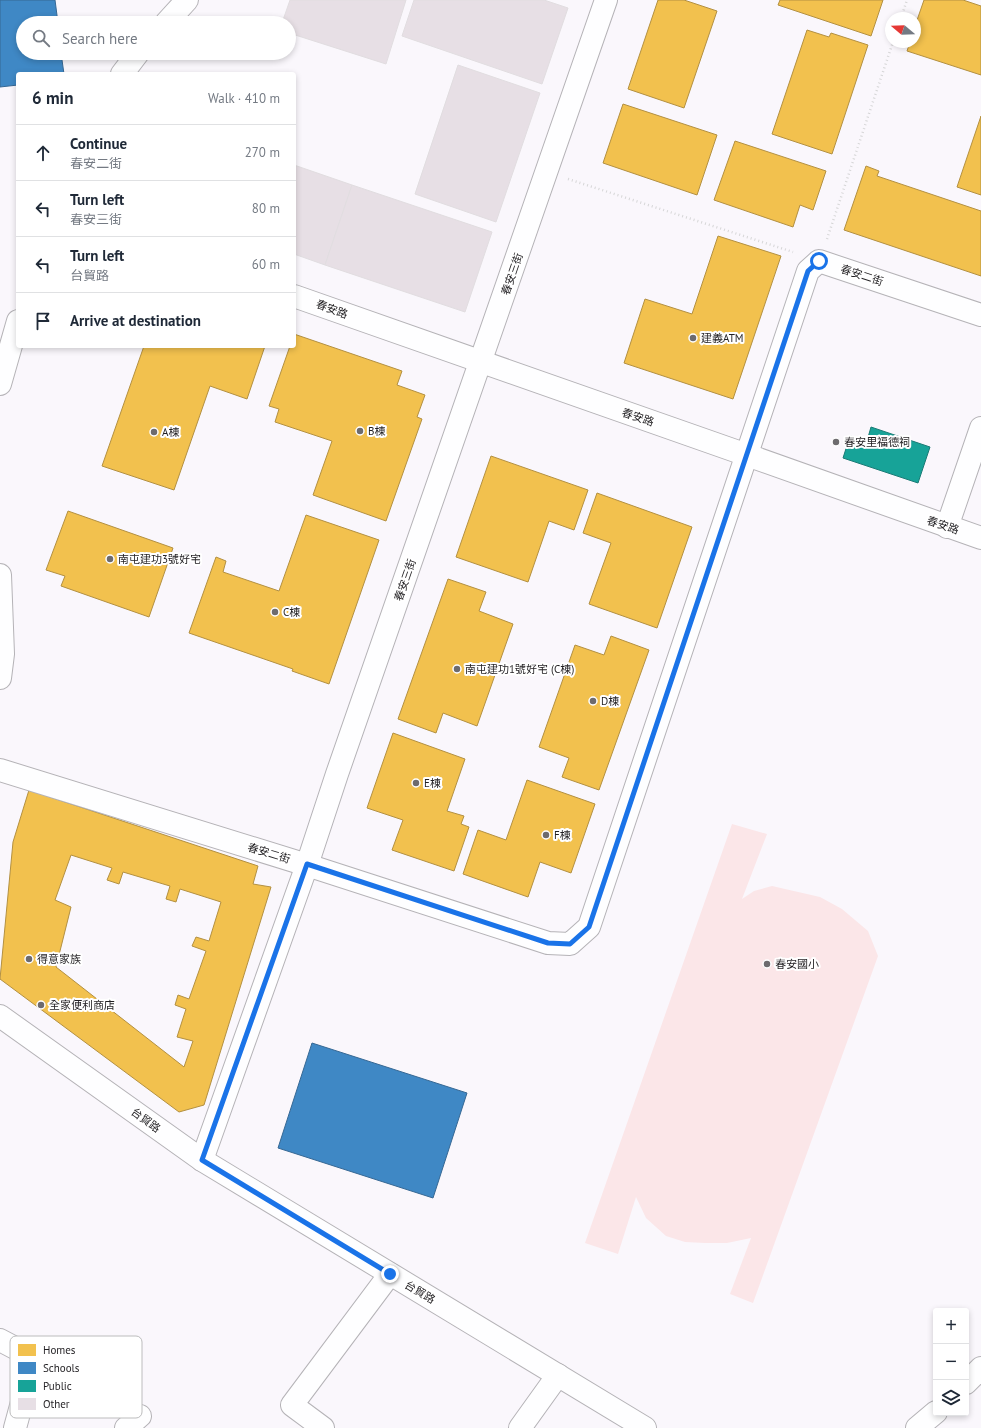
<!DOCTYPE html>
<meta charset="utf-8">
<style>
body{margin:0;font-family:"PT Sans","Noto Sans TC",sans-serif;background:#f2f2f3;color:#1f2937}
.controls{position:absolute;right:12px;bottom:12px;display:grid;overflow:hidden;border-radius:4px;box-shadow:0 2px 6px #0003}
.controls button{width:36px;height:36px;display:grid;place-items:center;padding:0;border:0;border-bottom:1px solid #e0e1e3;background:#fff;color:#1f2937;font:20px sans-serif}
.compass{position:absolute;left:885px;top:12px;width:36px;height:36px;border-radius:50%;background:#fff;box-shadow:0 2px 6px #0003;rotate:289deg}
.stop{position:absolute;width:12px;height:12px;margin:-9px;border:3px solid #1a73e8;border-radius:50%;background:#fff}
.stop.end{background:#1a73e8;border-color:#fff;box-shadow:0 1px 4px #0008}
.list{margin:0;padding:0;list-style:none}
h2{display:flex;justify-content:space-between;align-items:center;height:52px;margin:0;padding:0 16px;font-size:17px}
h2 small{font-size:13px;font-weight:400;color:#747a83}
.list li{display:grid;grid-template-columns:26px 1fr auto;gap:12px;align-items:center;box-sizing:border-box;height:56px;padding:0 16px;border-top:1px solid #e0e1e3}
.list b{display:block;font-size:15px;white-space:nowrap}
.list p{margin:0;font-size:13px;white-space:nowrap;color:#747a83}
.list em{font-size:13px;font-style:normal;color:#747a83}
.icon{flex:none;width:22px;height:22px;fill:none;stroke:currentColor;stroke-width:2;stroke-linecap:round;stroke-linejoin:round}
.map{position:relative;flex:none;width:981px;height:1428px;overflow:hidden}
.search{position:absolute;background:#fff;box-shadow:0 2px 6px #0003;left:16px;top:16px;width:280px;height:44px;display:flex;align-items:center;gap:10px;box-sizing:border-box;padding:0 14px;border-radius:22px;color:#747a83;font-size:15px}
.panel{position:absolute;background:#fff;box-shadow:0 2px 6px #0003;left:16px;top:72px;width:280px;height:276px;border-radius:4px}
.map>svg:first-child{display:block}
.green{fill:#fbe6e8}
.homes{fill:#f2c14e;stroke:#b39041;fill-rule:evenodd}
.schools{fill:#3f88c5;stroke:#366894}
.public{fill:#17a398;stroke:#1a7b75}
.building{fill:#e7dfe5;stroke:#e1dde0}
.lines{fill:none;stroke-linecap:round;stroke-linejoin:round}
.minor-casing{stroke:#b5b3b7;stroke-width:24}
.path{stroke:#d6d6d7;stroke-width:2.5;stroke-dasharray:1 3;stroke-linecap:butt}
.minor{stroke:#fefeff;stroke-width:22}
.route{stroke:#1a73e8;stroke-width:5}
.poi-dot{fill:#6d6b6e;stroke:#fff;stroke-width:1.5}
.labels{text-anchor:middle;stroke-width:4;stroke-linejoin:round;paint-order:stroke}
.street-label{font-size:11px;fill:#211f22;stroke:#fff}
.poi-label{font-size:11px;fill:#211f22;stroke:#fff;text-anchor:start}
.key{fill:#fff;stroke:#bcbcbd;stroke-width:1}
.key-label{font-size:11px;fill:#211f22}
</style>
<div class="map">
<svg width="981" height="1428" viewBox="0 0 981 1428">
<rect width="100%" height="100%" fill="#faf7fc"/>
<path class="green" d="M 732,824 L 767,834 L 742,899 L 754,891 L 772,886 L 820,897 L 842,909 L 868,931 L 878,956 L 753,1303 L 730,1294 L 751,1238 L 727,1243 L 705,1243 L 685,1242 L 666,1236 L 646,1218 L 636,1197 L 618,1254 L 585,1243 Z"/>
<g class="homes">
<path d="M 658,0 L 684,0 L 717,11 L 684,108 L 628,89 Z"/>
<path d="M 780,0 L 883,0 L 871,36 L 778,5 Z"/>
<path d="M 924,0 L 963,0 L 981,6 L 981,75 L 907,51 L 910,42 L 915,42 L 915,26 Z"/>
<path d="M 807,30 L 829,37 L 831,33 L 868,45 L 832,154 L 772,134 Z"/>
<path d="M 623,104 L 717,135 L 697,195 L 603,163 Z"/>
<path d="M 981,116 L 981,195 L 957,187 Z"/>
<path d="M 735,141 L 826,171 L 813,210 L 800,205 L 793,227 L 714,200 Z"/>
<path d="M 866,166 L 879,171 L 877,176 L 981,211 L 981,276 L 844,230 Z"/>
<path d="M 718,236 L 781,256 L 733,399 L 624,363 L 645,299 L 692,314 Z"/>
<path d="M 294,334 L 402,371 L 397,385 L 425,395 L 417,417 L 422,419 L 386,521 L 313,495 L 332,441 L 275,422 L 279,409 L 269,406 L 290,346 L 294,346 Z"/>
<path d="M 144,346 L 265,346 L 247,399 L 210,386 L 174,490 L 102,466 Z"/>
<path d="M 491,456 L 588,490 L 574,530 L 549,521 L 528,582 L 456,557 Z"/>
<path d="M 597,493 L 692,527 L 657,628 L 589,604 L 611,543 L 583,533 Z"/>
<path d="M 68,511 L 173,548 L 149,617 L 61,586 L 65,576 L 46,570 Z"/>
<path d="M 306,515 L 379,540 L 329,684 L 292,671 L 293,669 L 189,633 L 216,557 L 226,561 L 223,572 L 279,591 Z"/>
<path d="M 448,579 L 486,592 L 479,611 L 513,624 L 477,726 L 443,713 L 436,733 L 398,719 Z"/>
<path d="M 611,636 L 649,650 L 599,790 L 562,777 L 569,758 L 539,747 L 575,645 L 604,655 Z"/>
<path d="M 393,733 L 465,759 L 447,811 L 464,816 L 461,824 L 469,827 L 454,871 L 392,850 L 403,820 L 367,808 Z"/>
<path d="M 527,780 L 595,804 L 571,873 L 540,862 L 528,897 L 463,874 L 478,830 L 506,840 Z"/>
<path d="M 29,790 L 258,866 L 253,884 L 271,887 L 204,1105 L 179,1112 L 0,979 L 13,842 ZM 71,855 L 112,868 L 107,880 L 119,884 L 123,872 L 170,886 L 166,899 L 176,902 L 180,889 L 221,902 L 209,941 L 196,937 L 192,946 L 206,951 L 189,999 L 178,995 L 175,1005 L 186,1009 L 177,1037 L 193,1041 L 184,1067 L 56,967 L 71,907 L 55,900 Z"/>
</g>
<g class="schools">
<path d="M 0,0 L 55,0 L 58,23 L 23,23 L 23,53 L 61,53 L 64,74 L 18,74 L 18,85 L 0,87 Z"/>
<path d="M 312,1043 L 467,1093 L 433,1198 L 278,1148 Z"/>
</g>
<path class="public" d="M 871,427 L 930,447 L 918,483 L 843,458 L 850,436 L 867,441 Z"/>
<g class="building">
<path d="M 290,0 L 406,0 L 386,64 L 289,33 L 289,23 L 282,23 Z"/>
<path d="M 414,0 L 544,0 L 568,8 L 542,84 L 402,36 Z"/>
<path d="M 458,65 L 540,93 L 496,222 L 415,194 Z"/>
<path d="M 294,165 L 352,185 L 325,265 L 294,254 Z"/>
<path d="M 352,185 L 492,232 L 465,312 L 325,265 Z"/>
</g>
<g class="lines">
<g class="minor-casing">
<g id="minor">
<path d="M 166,23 L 187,0"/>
<path d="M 122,74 L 138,53"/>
<path d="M 294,296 L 747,455 L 981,538"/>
<path d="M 0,384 L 18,321"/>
<path d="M 947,527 L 981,428"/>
<path d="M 0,575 L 3,654 L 0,678"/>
<path d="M 0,770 L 307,865 L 548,943 L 570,944 L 589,927 L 808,271 L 819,261 L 981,315"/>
<path d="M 0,1016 L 202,1160 L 645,1428"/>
<path d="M 202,1160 L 307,865 L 337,774 L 606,0"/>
<path d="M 0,1340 L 34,1358 L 15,1428"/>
<path d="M 966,1383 L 981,1368"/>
<path d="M 126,1428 L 140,1416"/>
<path d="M 323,1428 L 292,1405 L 390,1274"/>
<path d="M 520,1428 L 558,1375"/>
<path d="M 917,1428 L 936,1412"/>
</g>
</g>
<g class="path">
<path d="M 901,18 L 907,0"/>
<path d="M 568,179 L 793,252"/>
<path d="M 827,239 L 893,42"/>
</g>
<use href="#minor" class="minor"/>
</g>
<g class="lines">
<path class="route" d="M 390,1274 L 202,1160 L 307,864 L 548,943 L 570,944 L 589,927 L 808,271 L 819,261"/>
</g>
<g class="poi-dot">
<circle cx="693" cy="338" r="4"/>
<circle cx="360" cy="431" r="4"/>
<circle cx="154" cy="432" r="4"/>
<circle cx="836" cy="442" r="4"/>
<circle cx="110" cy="559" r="4"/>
<circle cx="275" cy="612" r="4"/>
<circle cx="457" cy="669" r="4"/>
<circle cx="593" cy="701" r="4"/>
<circle cx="416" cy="783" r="4"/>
<circle cx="546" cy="835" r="4"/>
<circle cx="29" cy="959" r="4"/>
<circle cx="767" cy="964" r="4"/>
<circle cx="41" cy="1005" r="4"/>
</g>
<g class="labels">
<g class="street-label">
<text transform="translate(512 274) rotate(-71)" y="4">春安三街</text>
<text transform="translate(862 275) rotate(18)" y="4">春安二街</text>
<text transform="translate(332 309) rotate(20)" y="4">春安路</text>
<text transform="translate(638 417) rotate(19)" y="4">春安路</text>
<text transform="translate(943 525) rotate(19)" y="4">春安路</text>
<text transform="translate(405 580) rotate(-71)" y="4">春安三街</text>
<text transform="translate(269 853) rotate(17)" y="4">春安二街</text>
<text transform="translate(146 1120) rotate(36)" y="4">台貿路</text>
<text transform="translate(420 1292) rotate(31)" y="4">台貿路</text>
</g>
<g class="poi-label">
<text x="701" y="342">建義ATM</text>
<text x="368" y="435">B棟</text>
<text x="162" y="436">A棟</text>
<text x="844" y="446">春安里福德祠</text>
<text x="118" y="563">南屯建功3號好宅</text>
<text x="283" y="616">C棟</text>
<text x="465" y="673">南屯建功1號好宅 (C棟)</text>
<text x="601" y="705">D棟</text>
<text x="424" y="787">E棟</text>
<text x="554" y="839">F棟</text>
<text x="37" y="963">得意家族</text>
<text x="775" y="968">春安國小</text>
<text x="49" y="1009">全家便利商店</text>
</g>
</g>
<rect x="10" y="1336" width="132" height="82" rx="6" class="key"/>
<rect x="18" y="1344" width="18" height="12" fill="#f2c14e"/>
<rect x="18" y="1362" width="18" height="12" fill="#3f88c5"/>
<rect x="18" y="1380" width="18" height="12" fill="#17a398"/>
<rect x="18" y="1398" width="18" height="12" fill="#e7dfe5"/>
<g class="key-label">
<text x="43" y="1354">Homes</text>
<text x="43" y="1372">Schools</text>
<text x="43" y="1390">Public</text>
<text x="43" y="1408">Other</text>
</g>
</svg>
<div class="controls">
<button>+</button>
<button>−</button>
<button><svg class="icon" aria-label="layers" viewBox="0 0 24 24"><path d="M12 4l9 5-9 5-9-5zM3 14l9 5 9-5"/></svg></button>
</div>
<svg class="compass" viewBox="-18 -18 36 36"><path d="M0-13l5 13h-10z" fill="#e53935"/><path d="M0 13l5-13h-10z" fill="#747a83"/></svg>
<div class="stop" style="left:819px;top:261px"></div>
<div class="stop end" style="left:390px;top:1274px"></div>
<div class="search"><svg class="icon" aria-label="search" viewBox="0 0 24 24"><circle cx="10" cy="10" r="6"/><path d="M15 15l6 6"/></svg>Search here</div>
<section class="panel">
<h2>6 min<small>Walk · 410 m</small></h2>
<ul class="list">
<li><svg class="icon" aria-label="ahead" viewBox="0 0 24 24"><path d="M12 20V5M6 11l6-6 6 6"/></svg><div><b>Continue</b><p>春安二街</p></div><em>270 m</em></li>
<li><svg class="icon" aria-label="left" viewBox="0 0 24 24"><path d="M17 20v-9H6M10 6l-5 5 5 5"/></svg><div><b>Turn left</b><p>春安三街</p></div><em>80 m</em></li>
<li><svg class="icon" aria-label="left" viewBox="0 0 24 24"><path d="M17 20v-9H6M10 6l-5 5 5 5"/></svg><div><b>Turn left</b><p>台貿路</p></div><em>60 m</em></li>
<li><svg class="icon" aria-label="arrive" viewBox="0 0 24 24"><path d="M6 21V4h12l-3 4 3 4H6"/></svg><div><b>Arrive at destination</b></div></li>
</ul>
</section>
</div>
